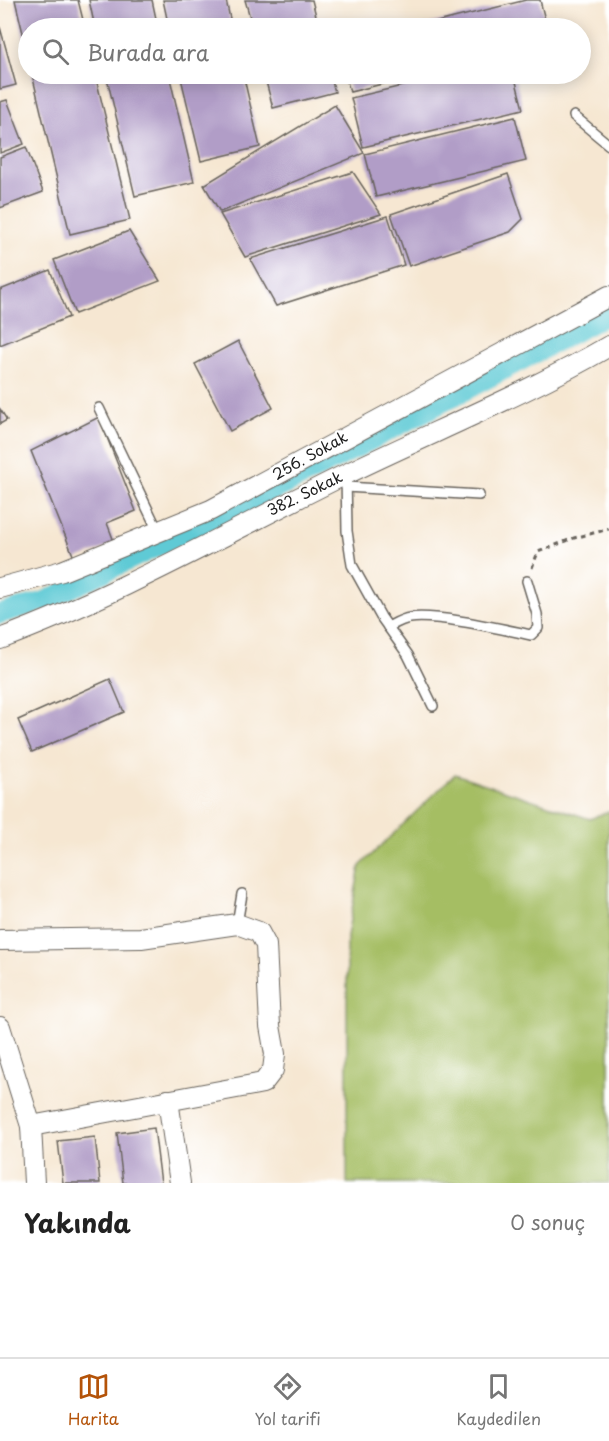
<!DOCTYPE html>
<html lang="tr">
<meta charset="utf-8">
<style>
body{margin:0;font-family:"Playpen Sans",sans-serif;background:#f2f2f2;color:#222}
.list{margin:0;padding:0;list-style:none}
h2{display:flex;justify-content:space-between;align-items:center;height:78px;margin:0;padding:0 24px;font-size:26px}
h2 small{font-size:20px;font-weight:400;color:#767676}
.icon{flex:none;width:33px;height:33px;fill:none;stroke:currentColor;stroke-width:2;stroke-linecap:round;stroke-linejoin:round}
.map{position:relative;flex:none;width:609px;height:1183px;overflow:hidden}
.search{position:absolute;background:#fff;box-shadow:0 3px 15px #0003;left:18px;right:18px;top:18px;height:66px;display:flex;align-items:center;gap:15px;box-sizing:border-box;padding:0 21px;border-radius:33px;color:#767676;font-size:22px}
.sheet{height:174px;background:#fff}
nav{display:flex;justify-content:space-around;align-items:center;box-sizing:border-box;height:84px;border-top:2px solid #e0e0e0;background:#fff;font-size:16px;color:#767676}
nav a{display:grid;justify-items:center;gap:3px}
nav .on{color:#b45309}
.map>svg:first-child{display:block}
.green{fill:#a5be64;stroke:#606d40;stroke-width:1.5}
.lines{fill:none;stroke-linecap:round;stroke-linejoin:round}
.canal{stroke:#5ecad5;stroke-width:20}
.building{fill:#b19dc7}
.service-casing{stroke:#68635c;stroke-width:12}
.minor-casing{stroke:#68635c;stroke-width:22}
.path{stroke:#68635c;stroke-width:3;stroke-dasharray:4.5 4.5;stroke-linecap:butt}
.service{stroke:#fff;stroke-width:9}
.minor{stroke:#fff;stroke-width:20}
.labels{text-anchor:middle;stroke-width:4.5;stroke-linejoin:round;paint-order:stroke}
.street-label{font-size:15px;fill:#1c1c1c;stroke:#fff}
</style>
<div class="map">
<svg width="609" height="1183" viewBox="0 0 609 1183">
<rect width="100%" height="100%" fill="#fff"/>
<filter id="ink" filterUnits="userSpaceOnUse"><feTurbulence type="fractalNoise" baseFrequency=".0167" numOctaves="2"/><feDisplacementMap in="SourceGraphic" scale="12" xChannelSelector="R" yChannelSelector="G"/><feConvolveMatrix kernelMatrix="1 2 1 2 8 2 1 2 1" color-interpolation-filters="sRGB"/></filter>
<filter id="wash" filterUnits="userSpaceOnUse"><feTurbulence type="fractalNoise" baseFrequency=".008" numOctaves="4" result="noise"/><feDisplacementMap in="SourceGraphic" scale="24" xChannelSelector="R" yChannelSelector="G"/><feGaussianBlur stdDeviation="1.35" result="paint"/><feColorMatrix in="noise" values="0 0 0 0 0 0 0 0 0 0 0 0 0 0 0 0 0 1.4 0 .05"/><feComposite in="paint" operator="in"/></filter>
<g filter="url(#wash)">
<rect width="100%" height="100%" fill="#f6e7d2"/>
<path class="green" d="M 455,774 L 590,819 L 609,811 L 609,1183 L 347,1183 L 347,936 L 360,866 Z"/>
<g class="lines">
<path class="canal" d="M 0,614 L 45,601 L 308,474 L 609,314"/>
</g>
<g id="blocks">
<g class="building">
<path d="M 15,0 L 78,0 L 85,28 L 28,28 L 28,54 Z"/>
<path d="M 89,0 L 152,0 L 158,28 L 95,28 Z"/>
<path d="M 163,0 L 226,0 L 232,28 L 169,28 Z"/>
<path d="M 245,0 L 312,0 L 319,28 L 253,28 Z"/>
<path d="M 526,0 L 540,0 L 547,28 L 413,28 Z"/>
<path d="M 0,27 L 16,85 L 0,89 Z"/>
<path d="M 32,74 L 95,74 L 130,220 L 70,234 Z"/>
<path d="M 106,74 L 169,74 L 194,182 L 135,196 Z"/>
<path d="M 180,74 L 243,74 L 260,147 L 201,161 Z"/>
<path d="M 264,74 L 330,74 L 335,92 L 273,108 Z"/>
<path d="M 345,74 L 422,74 L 350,92 Z"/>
<path d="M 453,74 L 514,74 L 523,109 L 363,147 L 351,98 Z"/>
<path d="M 7,100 L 24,144 L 0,153 L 0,102 Z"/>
<path d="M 335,105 L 364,153 L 220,212 L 204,185 Z"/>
<path d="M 515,117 L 526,161 L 376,197 L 365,154 Z"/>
<path d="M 26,147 L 43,192 L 0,208 L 0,157 Z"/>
<path d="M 353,172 L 381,214 L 245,257 L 220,214 Z"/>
<path d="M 508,174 L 523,219 L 510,232 L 409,266 L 391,214 Z"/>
<path d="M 388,216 L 404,265 L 276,306 L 250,259 Z"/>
<path d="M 129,231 L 160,281 L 75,314 L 54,260 Z"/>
<path d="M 50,270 L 69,317 L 0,345 L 0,290 Z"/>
<path d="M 238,341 L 273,408 L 230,431 L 195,364 Z"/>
<path d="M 0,409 L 7,420 L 0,424 Z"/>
<path d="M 99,417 L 136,511 L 107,523 L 115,544 L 75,560 L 31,451 Z"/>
<path d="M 110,679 L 124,712 L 32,752 L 18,720 Z"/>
<path d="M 154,1128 L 161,1183 L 123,1183 L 117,1133 Z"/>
<path d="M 95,1137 L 100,1183 L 63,1183 L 58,1141 Z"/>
</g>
</g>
</g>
<g filter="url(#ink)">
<use href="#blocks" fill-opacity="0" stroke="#68635c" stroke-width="1.5"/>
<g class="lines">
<g class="service-casing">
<g id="service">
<path d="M 574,116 L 609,145"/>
<path d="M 99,408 L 159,533"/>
<path d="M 346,474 L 347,531 L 352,565 L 381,617 L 408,655 L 433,706"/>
<path d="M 346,487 L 479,495"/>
<path d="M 388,627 C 394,624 402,619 410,618 C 437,614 502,629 531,635 L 538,628 L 537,614 L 527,581"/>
<path d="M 237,924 L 242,894"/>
</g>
</g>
<g class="minor-casing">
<g id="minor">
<path d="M 0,588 L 62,571 L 211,510 L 609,296"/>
<path d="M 0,639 C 116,596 225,534 336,479 C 427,434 521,397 609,346"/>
<path d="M 0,940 L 141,938 L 237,924 L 259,932 L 266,945 L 270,1026 L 275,1054 L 273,1070 L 263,1083 L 31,1126"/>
<path d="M 0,1027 L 31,1126 L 34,1183"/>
<path d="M 168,1100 L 180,1183"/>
</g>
</g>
<path class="path" d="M 532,568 L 538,552 L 574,538 L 609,529"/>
<use href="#service" class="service"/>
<use href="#minor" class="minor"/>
</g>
</g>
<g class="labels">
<g class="street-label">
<text transform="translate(310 456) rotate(-29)" y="5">256. Sokak</text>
<text transform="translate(305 494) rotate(-26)" y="5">382. Sokak</text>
</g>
</g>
</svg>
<div class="search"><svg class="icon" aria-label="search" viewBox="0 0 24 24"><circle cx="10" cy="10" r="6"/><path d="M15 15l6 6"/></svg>Burada ara</div>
</div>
<section class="sheet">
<h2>Yakında<small>0 sonuç</small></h2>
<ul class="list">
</ul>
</section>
<nav>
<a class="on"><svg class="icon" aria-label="map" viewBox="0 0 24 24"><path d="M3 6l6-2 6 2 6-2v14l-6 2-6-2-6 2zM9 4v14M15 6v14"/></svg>Harita</a>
<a><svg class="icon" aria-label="directions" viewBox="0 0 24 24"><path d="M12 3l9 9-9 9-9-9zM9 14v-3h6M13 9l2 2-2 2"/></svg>Yol tarifi</a>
<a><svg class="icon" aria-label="saved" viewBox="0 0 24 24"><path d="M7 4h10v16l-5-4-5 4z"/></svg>Kaydedilen</a>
</nav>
